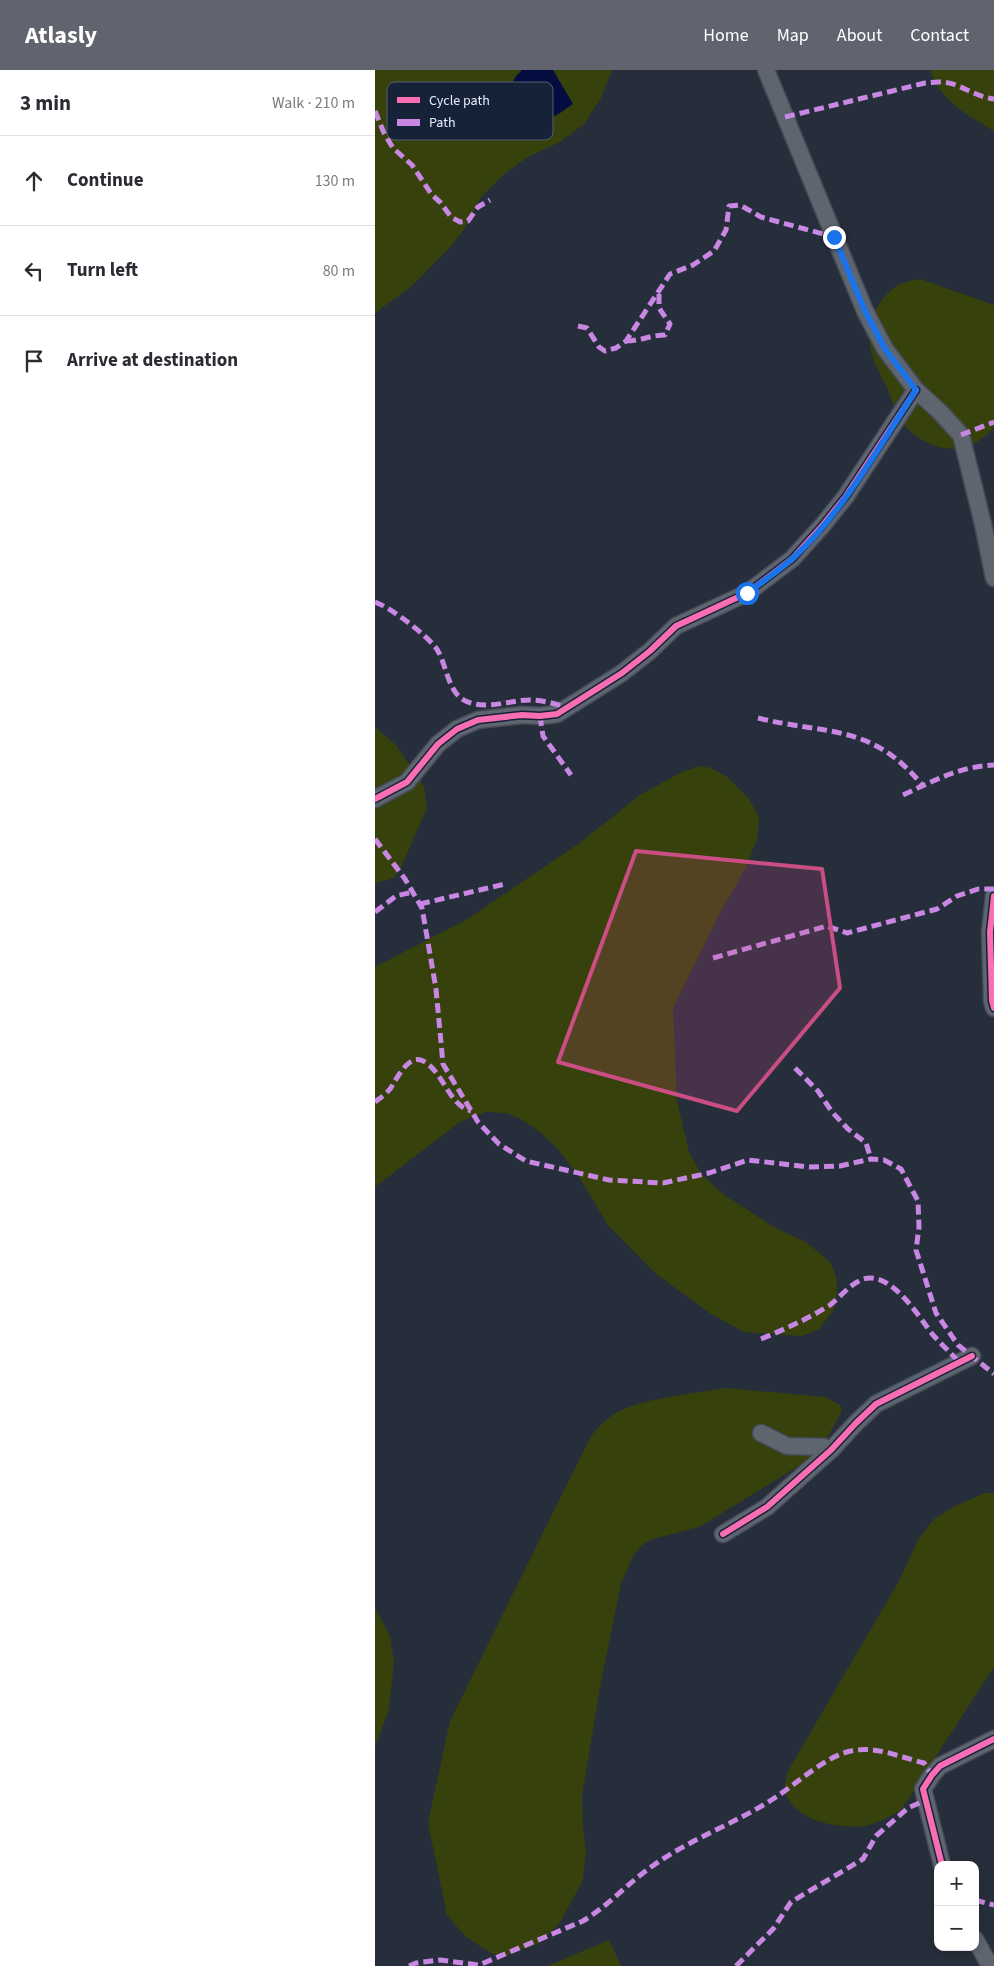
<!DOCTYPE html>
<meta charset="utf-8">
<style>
body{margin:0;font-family:"Source Sans 3",sans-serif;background:#f2f2f3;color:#2b2b33}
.controls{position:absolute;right:15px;bottom:15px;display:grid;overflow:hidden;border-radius:10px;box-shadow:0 2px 8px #0003}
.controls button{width:45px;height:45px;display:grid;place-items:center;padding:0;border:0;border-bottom:1px solid #e1e1e2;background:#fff;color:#2b2b33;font:25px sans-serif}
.stop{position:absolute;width:15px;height:15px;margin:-11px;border:4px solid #1a73e8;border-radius:50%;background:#fff}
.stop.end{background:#1a73e8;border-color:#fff;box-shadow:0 1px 5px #0008}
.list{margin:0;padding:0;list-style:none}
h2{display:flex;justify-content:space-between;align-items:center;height:65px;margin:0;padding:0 20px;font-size:21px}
h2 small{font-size:16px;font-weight:400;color:#7c7c81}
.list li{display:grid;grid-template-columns:32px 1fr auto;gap:15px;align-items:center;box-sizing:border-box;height:90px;padding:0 20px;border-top:1px solid #e1e1e2}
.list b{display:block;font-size:19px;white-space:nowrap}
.list em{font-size:16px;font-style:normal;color:#7c7c81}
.icon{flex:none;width:28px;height:28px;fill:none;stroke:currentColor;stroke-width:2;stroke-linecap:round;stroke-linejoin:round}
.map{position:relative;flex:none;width:619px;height:1896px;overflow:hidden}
header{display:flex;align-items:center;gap:30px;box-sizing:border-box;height:70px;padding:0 25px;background:#61646f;color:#fff}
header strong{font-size:24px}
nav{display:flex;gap:28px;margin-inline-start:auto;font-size:18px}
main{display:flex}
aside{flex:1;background:#fff}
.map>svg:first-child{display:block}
.green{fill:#37410b}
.water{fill:#040d3f}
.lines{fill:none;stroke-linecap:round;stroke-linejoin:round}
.minor-casing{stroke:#444a56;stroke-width:19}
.minor{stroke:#5f656f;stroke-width:16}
.quiet{stroke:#c787e3;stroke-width:5;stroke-dasharray:10 5;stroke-linecap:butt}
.cycleway-casing{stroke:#162238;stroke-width:9}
.cycleway{stroke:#f96db3;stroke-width:6}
.route{stroke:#1a73e8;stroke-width:6}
.marked{fill:#ca4d83;fill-opacity:0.2;stroke:#ca4d83;stroke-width:4;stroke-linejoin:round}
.key{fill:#162238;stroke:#545f73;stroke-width:1}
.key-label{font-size:14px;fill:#e4edfc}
</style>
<header>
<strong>Atlasly</strong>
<nav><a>Home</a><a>Map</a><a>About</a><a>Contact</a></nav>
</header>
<main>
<aside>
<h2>3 min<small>Walk · 210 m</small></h2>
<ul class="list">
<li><svg class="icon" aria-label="ahead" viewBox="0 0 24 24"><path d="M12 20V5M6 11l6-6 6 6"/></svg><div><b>Continue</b></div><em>130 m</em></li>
<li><svg class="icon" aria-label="left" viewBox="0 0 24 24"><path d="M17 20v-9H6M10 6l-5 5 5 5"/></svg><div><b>Turn left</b></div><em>80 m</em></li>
<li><svg class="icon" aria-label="arrive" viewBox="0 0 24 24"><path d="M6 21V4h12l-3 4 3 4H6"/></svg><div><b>Arrive at destination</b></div></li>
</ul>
</aside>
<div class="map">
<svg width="619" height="1896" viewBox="0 0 619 1896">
<rect width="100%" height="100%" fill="#272e3b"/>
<g class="green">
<path d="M 0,0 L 237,0 L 226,28 L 209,54 L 185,72 L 153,87 L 129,104 L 106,127 L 90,158 L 76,176 L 38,215 L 0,243 Z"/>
<path d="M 555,0 L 619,0 L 619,61 C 594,46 564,30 555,0 Z"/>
<path d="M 545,209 L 619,235 L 619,357 C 593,388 557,384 530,356 C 522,347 517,330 512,318 C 497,290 485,263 505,233 C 516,217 526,212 545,209 Z"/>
<path d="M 0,657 L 20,674 L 49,716 L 52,738 L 27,795 L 19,808 L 0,813 Z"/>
<path d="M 325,696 L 336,698 L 351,706 L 374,729 L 383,745 L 384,751 L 382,769 L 371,797 L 345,843 L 298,938 L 302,1031 L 314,1082 L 326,1104 L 348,1124 L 400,1158 L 431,1172 L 455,1192 L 461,1206 L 462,1224 L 458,1241 L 444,1259 L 427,1266 L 369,1262 L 336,1244 L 280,1203 L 233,1155 L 203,1105 L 182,1078 L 166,1063 L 146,1049 L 131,1043 L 111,1042 L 85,1052 L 0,1117 L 0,897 L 91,850 L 206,772 L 265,725 L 307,702 Z"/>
<path d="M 351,1318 L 450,1327 L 465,1335 L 467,1341 L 452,1368 L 435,1389 L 326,1456 L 275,1470 L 266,1476 L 258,1486 L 246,1514 L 227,1606 L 207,1726 L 208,1756 L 211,1781 L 208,1810 L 184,1854 L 163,1874 L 129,1886 L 116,1883 L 91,1867 L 72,1845 L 53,1753 L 75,1651 L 216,1366 C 223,1358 229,1351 238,1345 C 260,1329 322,1323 351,1318 Z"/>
<path d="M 610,1423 L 619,1423 L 619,1597 L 526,1740 C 516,1746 505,1752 494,1755 C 468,1761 412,1751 410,1717 C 410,1712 412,1706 413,1701 L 524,1511 L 543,1470 L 559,1449 L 578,1437 Z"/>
<path d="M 0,1538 L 15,1566 L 19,1592 L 14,1639 L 0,1677 Z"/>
<path d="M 234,1870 L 246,1896 L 172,1896 Z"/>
</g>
<path class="water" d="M 147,0 L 178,0 L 198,34 C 190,39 179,49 169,49 C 151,49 141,33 134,19 L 141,6 Z"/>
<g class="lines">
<g class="minor-casing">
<g id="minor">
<path d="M 391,0 L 490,241 L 510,279 L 541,320 L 565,342 L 586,365 L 608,454 L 619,508"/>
<path d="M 0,729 L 32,712 L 63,674 L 82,659 L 103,650 L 147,645 L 165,646 L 182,644 L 247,603 L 275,581 L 301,556 L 372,523 L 417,489 L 447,456 L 471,426 L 541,320"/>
<path d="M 619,826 L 615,862 L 617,931 L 619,938"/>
<path d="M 386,1363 L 412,1376 L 449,1377 L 456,1380"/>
<path d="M 348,1464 L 392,1437 L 456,1380 L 481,1353 L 501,1334 L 597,1286"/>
<path d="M 567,1795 L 548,1719 L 557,1705 L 565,1696 L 619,1669"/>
<path d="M 600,1869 L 615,1896"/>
</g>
</g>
<use href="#minor" class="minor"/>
<g class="quiet">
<path d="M 0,41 L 9,63 L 18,78 L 37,95 L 57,125 L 65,132 L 76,147 L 85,152 L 93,151 L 103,137 L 115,130"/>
<path d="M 410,47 L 550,13 C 559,12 569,11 578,14 C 592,19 604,27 619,29"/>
<path d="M 203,256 L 212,258 L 224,277 L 230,281 L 241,278 L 251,271 L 295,204 L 318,195 L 339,181 L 351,160 L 354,136 L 365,135 L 386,147 L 459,167"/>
<path d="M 251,271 C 265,271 276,265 290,265 L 295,254 L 284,238 L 284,220"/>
<path d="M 586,365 L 619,352"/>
<path d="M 0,532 C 15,537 56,568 63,581 C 71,595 73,619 87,629 C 108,642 133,630 155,630 C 167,630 182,634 193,638"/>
<path d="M 165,646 L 168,666 L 196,705"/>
<path d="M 383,648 C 452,665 497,653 548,716"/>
<path d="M 528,725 C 558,711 586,696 619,695"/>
<path d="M 0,769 L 30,809 L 47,838 L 61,919 L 68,994 L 103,1052 L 124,1074 L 151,1091 L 234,1110 L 288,1113 L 334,1103 L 373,1090 L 434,1097 L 465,1096 L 496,1089 L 509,1090 L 526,1099 L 543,1131 L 544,1157 L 541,1180 L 561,1243 L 583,1275 L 619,1304"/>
<path d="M 45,834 L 130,814"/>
<path d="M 0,842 L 21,826 L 38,822"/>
<path d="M 338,888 L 452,856 L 472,863 L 562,839 L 582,826 L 603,819 L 619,819"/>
<path d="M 420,998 L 443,1021 L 457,1042 L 473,1059 L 491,1073 L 496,1089"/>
<path d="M 0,1032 C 5,1028 11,1024 15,1019 C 22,1009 34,981 50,992 C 69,1004 74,1035 96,1041"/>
<path d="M 386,1269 C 410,1259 433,1249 455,1235 C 464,1228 475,1215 484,1211 C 513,1195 544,1247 558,1265 C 567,1275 576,1283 585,1293"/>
<path d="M 600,1830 L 619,1835"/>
<path d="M 34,1896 L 41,1893 L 65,1890 L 104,1895 L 208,1851 C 233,1836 254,1812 279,1795 C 317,1768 362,1753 401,1727 C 424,1712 455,1682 482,1680 C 504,1677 528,1688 549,1693 L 557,1705"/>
<path d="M 361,1896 L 398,1859 L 416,1832 L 488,1789 L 501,1766 L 533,1738 L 551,1730"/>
</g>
<g class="cycleway-casing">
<g id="cycleway">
<path d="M 0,729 L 32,712 L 63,674 L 82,659 L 103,650 L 147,645 L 165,646 L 182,644 L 247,603 L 275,581 L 301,556 L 372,523 L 417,489 L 447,456 L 471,426 L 541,320"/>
<path d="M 619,826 L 615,862 L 617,931 L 619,938"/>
<path d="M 348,1464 L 392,1437 L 456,1380 L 481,1353 L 501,1334 L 597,1286"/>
<path d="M 567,1795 L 548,1719 L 557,1705 L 565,1696 L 619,1669"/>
</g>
</g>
<use href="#cycleway" class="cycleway"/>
</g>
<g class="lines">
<path class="route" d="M 372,523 C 387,512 403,501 417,489 C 466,445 505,375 541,320 L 510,279 L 490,241 L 459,167"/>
</g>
<path class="marked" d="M 261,781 L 447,799 L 465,918 L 362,1041 L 183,992 Z"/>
<rect x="12" y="12" width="166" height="58" rx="8" class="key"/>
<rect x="22" y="27" width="23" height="6" fill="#f96db3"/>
<rect x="22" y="49" width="23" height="7" fill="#c787e3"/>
<g class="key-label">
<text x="54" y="35">Cycle path</text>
<text x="54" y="57">Path</text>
</g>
</svg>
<div class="controls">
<button>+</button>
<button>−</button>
</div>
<div class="stop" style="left:372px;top:523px"></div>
<div class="stop end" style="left:459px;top:167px"></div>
</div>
</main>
